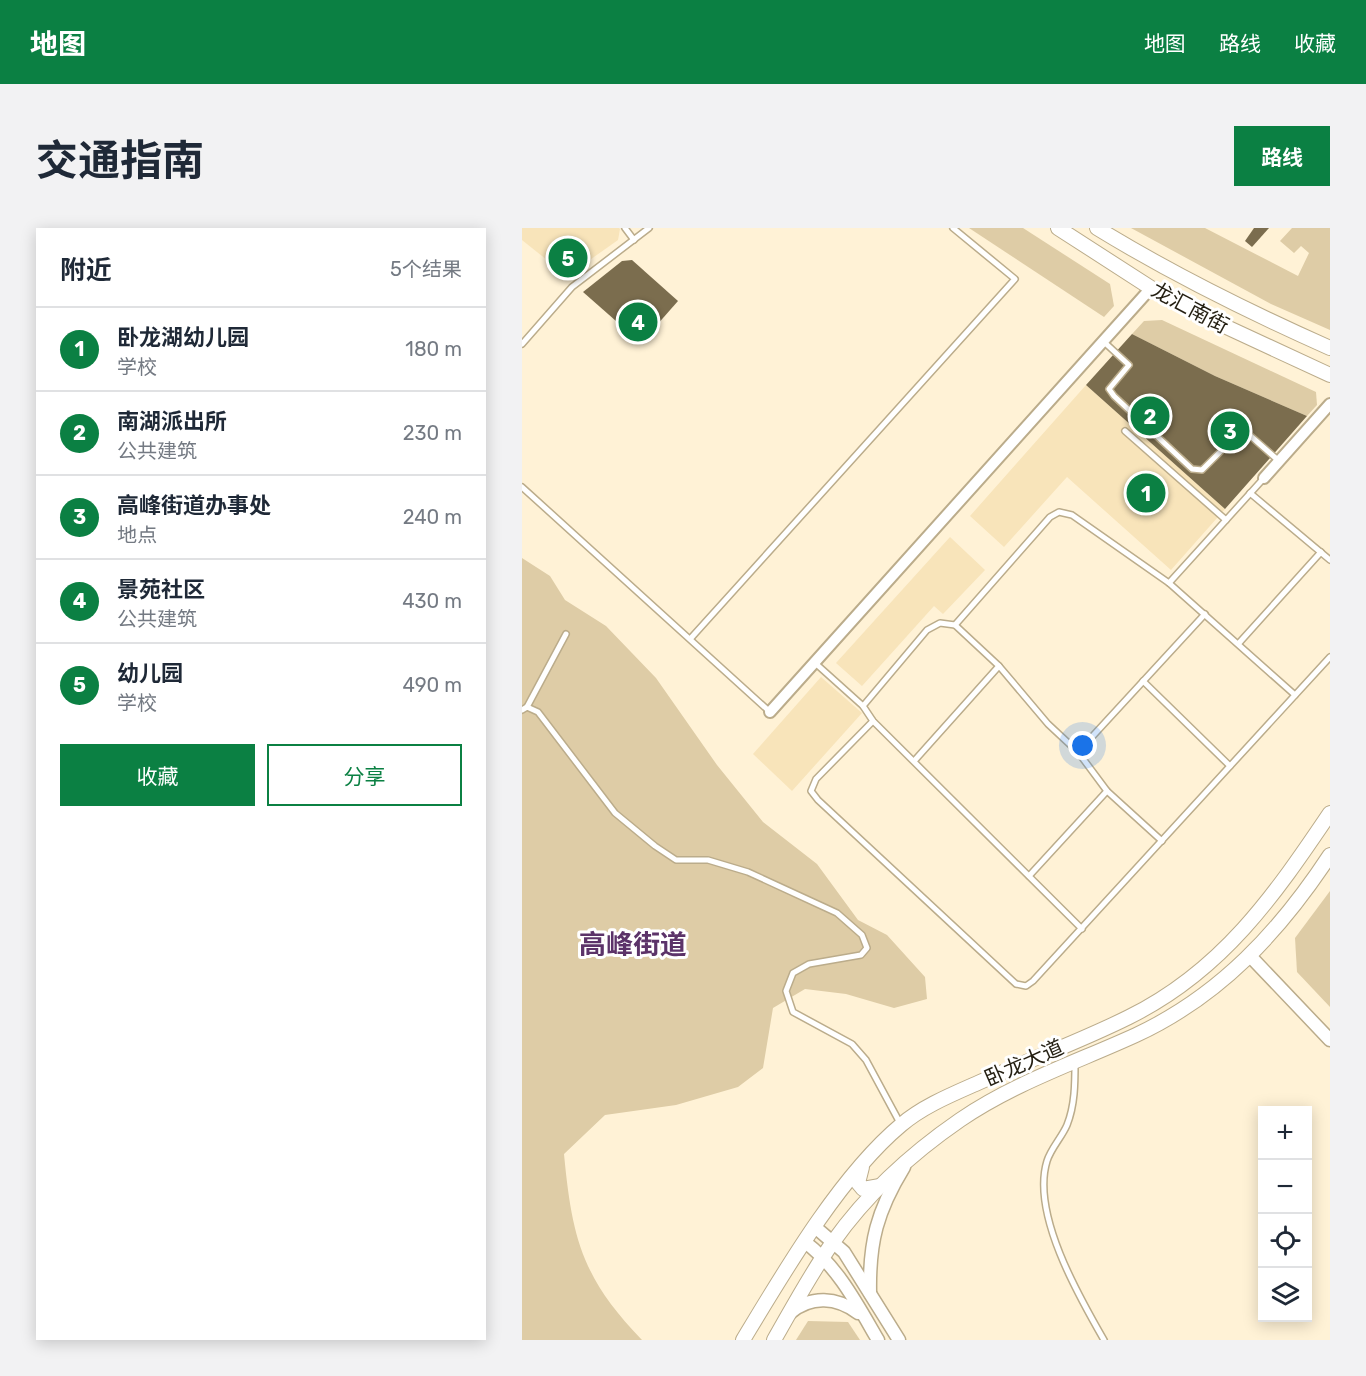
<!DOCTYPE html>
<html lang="zh">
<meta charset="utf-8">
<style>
body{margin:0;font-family:Rubik,"Noto Sans SC",sans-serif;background:#f2f2f3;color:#1f2937}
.controls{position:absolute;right:18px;bottom:18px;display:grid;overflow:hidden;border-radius:0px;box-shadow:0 3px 15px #0003}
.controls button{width:54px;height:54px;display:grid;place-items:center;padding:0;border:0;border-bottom:2px solid #e0e1e3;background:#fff;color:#1f2937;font:30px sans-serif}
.you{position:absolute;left:561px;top:518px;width:21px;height:21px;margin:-15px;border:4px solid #fff;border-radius:50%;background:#1a73e8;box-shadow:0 0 0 9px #1a73e833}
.badge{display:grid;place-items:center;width:39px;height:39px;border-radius:50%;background:#0b8043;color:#fff;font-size:20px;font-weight:700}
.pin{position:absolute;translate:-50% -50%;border:3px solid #fff;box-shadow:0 2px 6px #0006}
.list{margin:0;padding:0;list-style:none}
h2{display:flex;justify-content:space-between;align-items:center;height:78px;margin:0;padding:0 24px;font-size:26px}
h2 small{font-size:20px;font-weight:400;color:#747a83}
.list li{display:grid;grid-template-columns:39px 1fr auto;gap:18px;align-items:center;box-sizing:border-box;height:84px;padding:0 24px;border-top:2px solid #e0e1e3}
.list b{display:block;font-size:22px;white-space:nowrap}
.list p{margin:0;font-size:20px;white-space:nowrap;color:#747a83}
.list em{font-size:20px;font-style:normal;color:#747a83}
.actions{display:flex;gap:12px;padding:18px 24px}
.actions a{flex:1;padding:14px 0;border:2px solid #0b8043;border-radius:0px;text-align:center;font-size:21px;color:#0b8043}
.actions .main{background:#0b8043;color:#fff}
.icon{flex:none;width:33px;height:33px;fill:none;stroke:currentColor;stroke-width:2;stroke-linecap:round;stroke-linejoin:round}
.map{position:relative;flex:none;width:808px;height:1112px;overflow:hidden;border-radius:0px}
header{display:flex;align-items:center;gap:36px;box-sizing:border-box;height:84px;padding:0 30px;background:#0b8043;color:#fff}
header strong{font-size:28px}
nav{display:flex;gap:33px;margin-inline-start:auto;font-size:21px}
.intro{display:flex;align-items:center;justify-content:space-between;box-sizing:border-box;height:144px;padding:0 36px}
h1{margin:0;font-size:42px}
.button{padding:15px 27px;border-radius:0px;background:#0b8043;color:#fff;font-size:21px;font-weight:700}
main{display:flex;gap:36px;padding:0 36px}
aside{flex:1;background:#fff;border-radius:0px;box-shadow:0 3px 15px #0003}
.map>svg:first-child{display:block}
.built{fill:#f8e4ba}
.green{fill:#decca6}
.building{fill:#7b6d4e}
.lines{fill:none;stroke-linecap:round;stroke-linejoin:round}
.service-casing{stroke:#bbac8b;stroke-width:8}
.minor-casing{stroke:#bbac8b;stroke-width:14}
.tertiary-casing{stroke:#bbac8b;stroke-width:15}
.secondary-casing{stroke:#bbac8b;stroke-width:16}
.service{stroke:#fff;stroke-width:5}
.minor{stroke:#fff;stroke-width:10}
.tertiary{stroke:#fff;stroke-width:12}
.secondary{stroke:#fff;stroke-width:14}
.labels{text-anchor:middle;stroke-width:6;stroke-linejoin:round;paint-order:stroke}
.street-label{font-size:21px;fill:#241f12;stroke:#fff}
.district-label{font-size:27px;font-weight:bold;fill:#5c3369;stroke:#fff}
</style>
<header>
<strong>地图</strong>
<nav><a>地图</a><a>路线</a><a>收藏</a></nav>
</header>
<div class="intro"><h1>交通指南</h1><a class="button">路线</a></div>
<main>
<aside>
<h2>附近<small>5个结果</small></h2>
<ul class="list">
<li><span class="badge">1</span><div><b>卧龙湖幼儿园</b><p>学校</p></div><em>180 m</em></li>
<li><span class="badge">2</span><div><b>南湖派出所</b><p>公共建筑</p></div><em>230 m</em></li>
<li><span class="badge">3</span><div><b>高峰街道办事处</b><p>地点</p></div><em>240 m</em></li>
<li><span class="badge">4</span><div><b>景苑社区</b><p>公共建筑</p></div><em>430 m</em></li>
<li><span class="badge">5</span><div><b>幼儿园</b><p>学校</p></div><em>490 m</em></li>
</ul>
<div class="actions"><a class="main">收藏</a><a>分享</a></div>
</aside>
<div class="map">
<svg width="808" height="1112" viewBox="0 0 808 1112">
<rect width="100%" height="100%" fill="#fff2d6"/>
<g class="built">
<path d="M 0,0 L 97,0 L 98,1 L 96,12 L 45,48 L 0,12 Z"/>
<path d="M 564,157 L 703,281 L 649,342 L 545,249 L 482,319 L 448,288 Z"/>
<path d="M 428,309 L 463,342 L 421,386 L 412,378 L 340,458 L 314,435 Z"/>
<path d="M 299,449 L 340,485 L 270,563 L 231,526 Z"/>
</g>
<g class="green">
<path d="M 447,0 L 501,0 L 588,56 L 592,78 L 582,89 Z"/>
<path d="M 609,0 L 683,0 L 776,48 L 787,25 L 779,18 L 772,25 L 758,13 L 770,0 L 808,0 L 808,102 L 749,76 Z"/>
<path d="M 640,92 L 794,164 L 795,177 L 785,188 L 693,148 L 610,106 L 622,93 Z"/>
<path d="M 0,330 L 28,348 L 43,372 L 84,398 L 134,450 L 195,537 L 241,594 L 295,636 L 336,692 L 365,707 L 403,749 L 405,771 L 372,780 L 324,766 L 283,761 L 251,780 L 241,840 L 216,859 L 154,877 L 83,887 L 42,926 C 50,1010 60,1050 120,1112 L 0,1112 Z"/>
<path d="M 808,663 L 808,779 L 775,744 L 773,710 Z"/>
<path d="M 286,1093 L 326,1094 L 338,1112 L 274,1112 Z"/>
</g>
<g class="building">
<path d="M 732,0 L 747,0 L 730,19 L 723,13 Z"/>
<path d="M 110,32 L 156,73 L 119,115 L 61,64 L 100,33 Z"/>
<path d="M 610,106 L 693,148 L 785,188 L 703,281 L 564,157 Z"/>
</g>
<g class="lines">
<g class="service-casing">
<g id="service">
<path d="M 103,0 L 112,12"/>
<path d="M 581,113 L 607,137 L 587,161 L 592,168 L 670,241 L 680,242 L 719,203 L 724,204 L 757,233"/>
<path d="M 0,116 L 50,59 L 127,0"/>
<path d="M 603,203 L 704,292"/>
<path d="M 0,259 L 248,484"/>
<path d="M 728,265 L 808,332"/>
<path d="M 647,355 L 742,250"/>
<path d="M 433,397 L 528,289 L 537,284 L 550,287 L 647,355 L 773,467"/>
<path d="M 169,410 L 493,51 L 431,0"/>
<path d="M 717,415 L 799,324"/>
<path d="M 292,434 L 341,478 L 351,493 L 560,701"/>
<path d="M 621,453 L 708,538"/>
<path d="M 341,478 L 405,402 L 418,395 L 433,397 L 477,438 L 526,496 L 556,524 L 585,563 L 640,613"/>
<path d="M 5,479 L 44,406"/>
<path d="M 0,482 L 5,479 L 16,484 L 93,585 L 133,618 L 154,632 L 186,632 L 226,644 L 315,685 L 340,707 L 345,720 L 339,727 L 287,736 L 271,745 L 264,763 L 271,784 L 330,816 L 344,832 L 378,895"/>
<path d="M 351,493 L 294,551 L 289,563 L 296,572 L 494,756 L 504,758 L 511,753 L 808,429"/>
<path d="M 556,524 L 683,386"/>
<path d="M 393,532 L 477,438"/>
<path d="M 507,648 L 585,563"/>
<path d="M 553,834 C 553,855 553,877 545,897 C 540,909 529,920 525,933 C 509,985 556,1067 582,1112"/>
</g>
</g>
<g class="minor-casing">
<g id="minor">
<path d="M 742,250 L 808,176"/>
<path d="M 248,484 L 629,60"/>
</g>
</g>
<g class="tertiary-casing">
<g id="tertiary">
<path d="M 729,729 L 808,812"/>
<path d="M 293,999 L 322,1024 L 377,1112"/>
<path d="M 283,1014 C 316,1039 335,1076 356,1112"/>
<path d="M 348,1065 C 347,1014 355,983 382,939"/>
<path d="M 268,1085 C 289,1067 315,1069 336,1085"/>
</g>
</g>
<g class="secondary-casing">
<g id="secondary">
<path d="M 536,0 L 629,60 L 670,83 L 808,147"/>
<path d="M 575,0 C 650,46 727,84 808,120"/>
<path d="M 340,939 L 336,955 L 341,961 L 358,958"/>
<path d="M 221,1112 C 262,1044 318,948 379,897 C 401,878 431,866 458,854 C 507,832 559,813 607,789 C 700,743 752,668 808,585"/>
<path d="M 252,1112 C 271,1079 289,1045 311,1014 C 345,966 390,925 438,892 C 492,855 555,834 614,807 C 698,768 758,703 808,627"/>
</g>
</g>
<use href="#service" class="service"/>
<use href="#minor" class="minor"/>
<use href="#tertiary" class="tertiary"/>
<use href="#secondary" class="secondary"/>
</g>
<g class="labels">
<g class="street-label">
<text transform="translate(668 80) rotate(28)" y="7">龙汇南街</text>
<text transform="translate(502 835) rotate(-24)" y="7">卧龙大道</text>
</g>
<g class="district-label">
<text x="111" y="726">高峰街道</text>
</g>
</g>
</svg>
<div class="controls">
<button>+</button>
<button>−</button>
<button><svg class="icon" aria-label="locate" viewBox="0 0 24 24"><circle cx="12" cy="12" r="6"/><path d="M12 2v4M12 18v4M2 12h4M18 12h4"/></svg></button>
<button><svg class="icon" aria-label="layers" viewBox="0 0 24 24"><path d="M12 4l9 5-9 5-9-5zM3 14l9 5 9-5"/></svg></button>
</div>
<div class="you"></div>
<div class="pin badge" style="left:624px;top:265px">1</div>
<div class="pin badge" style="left:628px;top:188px">2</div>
<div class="pin badge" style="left:708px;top:203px">3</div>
<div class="pin badge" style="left:116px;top:94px">4</div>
<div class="pin badge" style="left:46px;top:30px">5</div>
</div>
</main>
